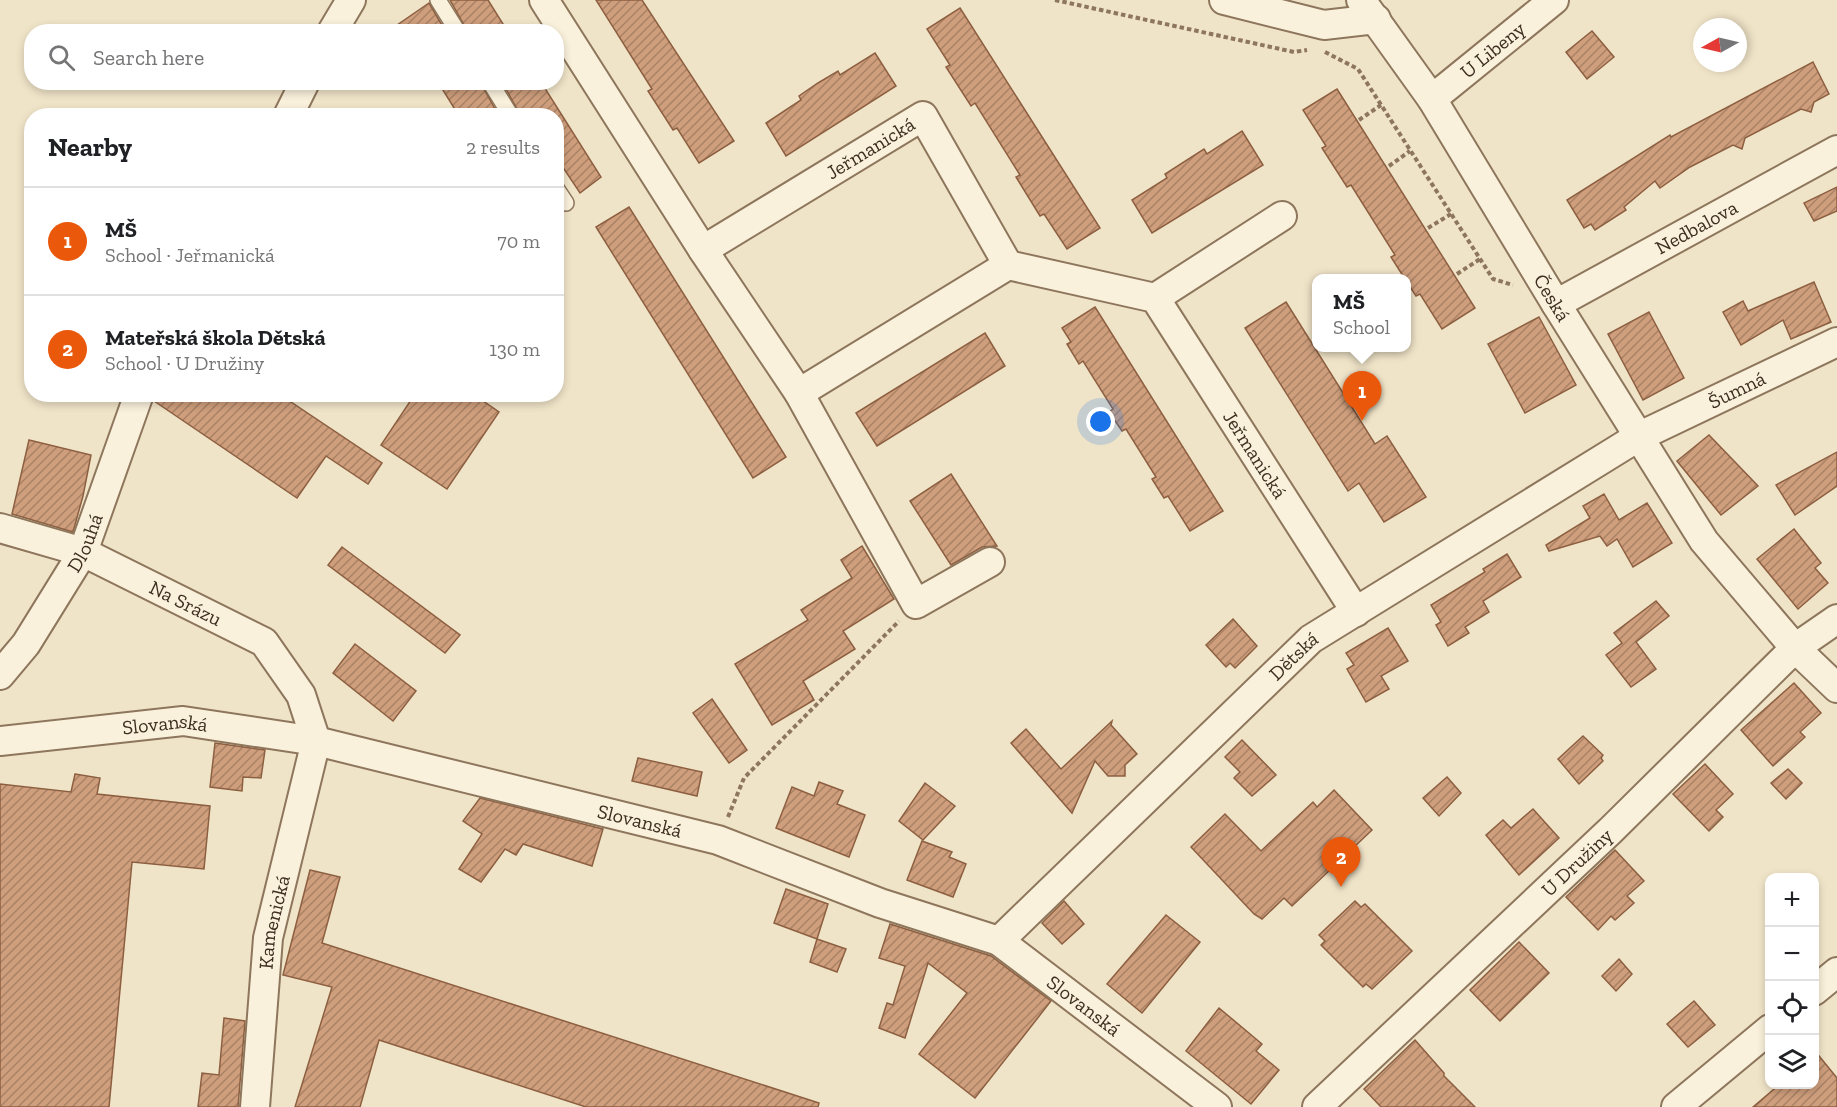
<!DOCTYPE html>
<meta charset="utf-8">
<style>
body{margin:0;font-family:"Zilla Slab",serif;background:#f6f6f6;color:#202124}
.controls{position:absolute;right:18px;bottom:18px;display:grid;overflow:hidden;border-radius:12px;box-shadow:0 3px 9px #0003}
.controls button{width:54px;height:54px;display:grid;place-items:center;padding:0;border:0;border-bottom:2px solid #e0e0e0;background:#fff;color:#202124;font:30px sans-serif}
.compass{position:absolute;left:1693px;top:18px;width:54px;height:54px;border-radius:50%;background:#fff;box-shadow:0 3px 9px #0003;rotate:262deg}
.you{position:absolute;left:1101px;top:422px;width:21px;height:21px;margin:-15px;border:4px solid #fff;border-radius:50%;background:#1a73e8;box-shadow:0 0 0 9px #1a73e833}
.badge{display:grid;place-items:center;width:39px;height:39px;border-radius:50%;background:#ea580c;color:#fff;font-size:20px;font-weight:700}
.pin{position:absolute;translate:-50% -50px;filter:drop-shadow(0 2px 3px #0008)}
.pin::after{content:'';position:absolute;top:32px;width:21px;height:18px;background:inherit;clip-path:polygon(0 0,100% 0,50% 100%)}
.popup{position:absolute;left:1312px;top:274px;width:99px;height:78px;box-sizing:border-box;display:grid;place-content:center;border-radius:12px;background:#fff;filter:drop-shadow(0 2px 4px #0005);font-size:20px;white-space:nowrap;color:#757577}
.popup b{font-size:22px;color:#202124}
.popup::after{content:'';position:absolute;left:50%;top:100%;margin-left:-12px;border:12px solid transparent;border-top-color:#fff}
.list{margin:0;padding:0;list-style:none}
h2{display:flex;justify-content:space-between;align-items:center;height:78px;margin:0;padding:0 24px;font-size:26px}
h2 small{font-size:20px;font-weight:400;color:#757577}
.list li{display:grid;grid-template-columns:39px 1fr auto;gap:18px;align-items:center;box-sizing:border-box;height:108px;padding:0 24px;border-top:2px solid #e0e0e0}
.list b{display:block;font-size:22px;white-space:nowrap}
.list p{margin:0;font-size:20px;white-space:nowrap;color:#757577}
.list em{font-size:20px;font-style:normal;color:#757577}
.icon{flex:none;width:33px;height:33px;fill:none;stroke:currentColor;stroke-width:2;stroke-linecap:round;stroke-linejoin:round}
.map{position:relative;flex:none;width:1837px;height:1107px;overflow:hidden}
.search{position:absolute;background:#fff;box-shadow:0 3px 9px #0003;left:24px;top:24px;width:540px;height:66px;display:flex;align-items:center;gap:15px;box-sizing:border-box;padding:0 21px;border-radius:24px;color:#757577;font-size:22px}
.panel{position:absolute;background:#fff;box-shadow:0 3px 9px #0003;left:24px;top:108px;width:540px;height:294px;border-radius:24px}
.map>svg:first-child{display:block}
.building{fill:url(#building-hatch);stroke:#8d5f41;stroke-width:1.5}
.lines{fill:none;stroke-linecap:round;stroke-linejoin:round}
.lane-casing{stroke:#8d765c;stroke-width:18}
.street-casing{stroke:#8d765c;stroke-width:32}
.path{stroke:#8d765c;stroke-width:4;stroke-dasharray:4.5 3;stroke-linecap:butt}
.lane{stroke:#faf1dc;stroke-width:15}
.street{stroke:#faf1dc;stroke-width:28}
.labels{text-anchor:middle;stroke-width:4.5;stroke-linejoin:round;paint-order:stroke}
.street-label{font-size:20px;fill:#3d2e20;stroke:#f7eed8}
</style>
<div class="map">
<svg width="1837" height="1107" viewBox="0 0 1837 1107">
<defs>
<pattern id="building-hatch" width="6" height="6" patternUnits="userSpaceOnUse" patternTransform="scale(1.5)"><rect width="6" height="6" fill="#cf9f7d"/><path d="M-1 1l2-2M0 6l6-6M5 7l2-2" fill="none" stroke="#a98266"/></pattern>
</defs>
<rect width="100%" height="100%" fill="#f0e4c8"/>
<g class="building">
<path d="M 450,0 L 488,0 L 508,32 L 468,32 Z"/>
<path d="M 596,0 L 642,0 L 734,141 L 699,163 L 677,128 L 673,130 L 648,91 L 652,89 Z"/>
<path d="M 429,3 L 446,32 L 387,32 Z"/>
<path d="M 960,8 L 1100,228 L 1067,249 L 1044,214 L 1040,216 L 1016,177 L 1020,175 L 975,103 L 971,106 L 946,67 L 950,65 L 927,29 Z"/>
<path d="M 1592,31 L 1614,57 L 1587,79 L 1566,52 Z"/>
<path d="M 875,53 L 896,86 L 786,156 L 766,123 L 801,100 L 799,96 L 818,83 L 838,71 L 840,75 Z"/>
<path d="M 1813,62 L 1829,94 L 1814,102 L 1811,112 L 1801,109 L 1745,138 L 1742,149 L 1733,145 L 1690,167 L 1660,188 L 1655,181 L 1624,207 L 1626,210 L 1595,230 L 1591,224 L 1584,228 L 1567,200 L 1670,135 L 1671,137 Z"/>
<path d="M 438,82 L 480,82 L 499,116 L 459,116 Z"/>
<path d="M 502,82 L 541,82 L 601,177 L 580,193 L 556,157 L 556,116 L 521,116 Z"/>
<path d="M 1337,89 L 1475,308 L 1442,329 L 1420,294 L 1416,296 L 1405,279 L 1391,257 L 1395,255 L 1351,185 L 1347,187 L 1322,148 L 1326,146 L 1303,110 Z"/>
<path d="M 1242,131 L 1263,165 L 1152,233 L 1132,200 L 1167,178 L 1165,174 L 1204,149 L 1207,154 Z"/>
<path d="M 1837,187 L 1837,211 L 1814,221 L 1804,203 Z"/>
<path d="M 629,207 L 786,457 L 753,478 L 596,227 Z"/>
<path d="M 1814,282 L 1831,322 L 1791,339 L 1783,320 L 1741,345 L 1723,312 L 1743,301 L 1748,311 Z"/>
<path d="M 1286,302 L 1375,444 L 1387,436 L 1426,497 L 1384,522 L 1359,483 L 1348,491 L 1245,328 Z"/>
<path d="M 1095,307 L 1223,511 L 1190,531 L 1168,496 L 1164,498 L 1152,479 L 1156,477 L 1126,429 L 1122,431 L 1109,412 L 1113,409 L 1083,361 L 1079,364 L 1067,344 L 1071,342 L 1062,328 Z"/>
<path d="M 1649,312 L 1684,378 L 1643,400 L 1608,334 Z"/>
<path d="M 1539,317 L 1576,385 L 1525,413 L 1488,344 Z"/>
<path d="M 985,333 L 1005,366 L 877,446 L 856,413 Z"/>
<path d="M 155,394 L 279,394 L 382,463 L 368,484 L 326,456 L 297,498 L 154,401 Z"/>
<path d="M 415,394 L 473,394 L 499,412 L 447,489 L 381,445 Z"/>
<path d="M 1709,435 L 1758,486 L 1721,515 L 1677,461 Z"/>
<path d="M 29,440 L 91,455 L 83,496 L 73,532 L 12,514 Z"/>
<path d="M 1837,452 L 1837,486 L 1795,515 L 1776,485 Z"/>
<path d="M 951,474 L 997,546 L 982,547 L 951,565 L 910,501 Z"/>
<path d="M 1604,494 L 1619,520 L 1647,503 L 1672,543 L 1633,567 L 1617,539 L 1607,546 L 1600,536 L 1549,551 L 1546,545 L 1590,518 L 1583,506 Z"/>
<path d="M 1794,529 L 1821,563 L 1815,568 L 1828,583 L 1798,609 L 1757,559 Z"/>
<path d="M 862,546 L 894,599 L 843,631 L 855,649 L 803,681 L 814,700 L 772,725 L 735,664 L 808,620 L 801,610 L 852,578 L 841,560 Z"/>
<path d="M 342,547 L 460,635 L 445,653 L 328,565 Z"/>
<path d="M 1507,554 L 1521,577 L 1483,601 L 1489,612 L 1465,627 L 1469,633 L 1448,646 L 1436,625 L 1441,622 L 1431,605 L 1485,572 L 1483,569 Z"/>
<path d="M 1656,601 L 1669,616 L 1636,642 L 1656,669 L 1631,687 L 1606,655 L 1622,643 L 1614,633 Z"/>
<path d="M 1233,619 L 1257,646 L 1235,668 L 1230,663 L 1226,667 L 1206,645 Z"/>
<path d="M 1388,628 L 1408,661 L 1381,676 L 1389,689 L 1366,702 L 1347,669 L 1354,665 L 1346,653 Z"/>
<path d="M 355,644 L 416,691 L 393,721 L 333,673 Z"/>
<path d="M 1794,683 L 1821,713 L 1800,732 L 1805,737 L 1773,766 L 1741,730 Z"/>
<path d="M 712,699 L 747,750 L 729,763 L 693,713 Z"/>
<path d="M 1112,721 L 1111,725 L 1137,754 L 1125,765 L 1125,776 L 1108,776 L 1095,761 L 1072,813 L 1011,743 L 1026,729 L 1061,769 Z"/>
<path d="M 1583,736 L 1603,755 L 1601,758 L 1603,761 L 1579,784 L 1558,759 Z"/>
<path d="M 1242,740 L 1276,775 L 1252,796 L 1234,778 L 1240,772 L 1225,757 Z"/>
<path d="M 215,743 L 265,750 L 261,778 L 243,777 L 242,791 L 210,787 Z"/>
<path d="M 638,758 L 702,772 L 697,796 L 632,781 Z"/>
<path d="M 1705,764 L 1733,794 L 1716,810 L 1723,817 L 1709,831 L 1673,794 Z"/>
<path d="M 1788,769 L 1802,783 L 1786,799 L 1771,783 Z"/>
<path d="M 75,774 L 100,778 L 97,794 L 210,806 L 204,869 L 132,862 L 109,1107 L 0,1107 L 0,784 L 71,792 Z"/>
<path d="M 1447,777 L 1461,793 L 1439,816 L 1423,798 Z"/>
<path d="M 819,782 L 843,791 L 837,804 L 865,815 L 849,857 L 776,828 L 792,787 L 814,796 Z"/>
<path d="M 925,783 L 955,806 L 923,840 L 899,821 Z"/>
<path d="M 1334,790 L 1372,830 L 1292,906 L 1284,898 L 1262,919 L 1254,914 L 1191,847 L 1225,814 L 1261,851 L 1313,802 L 1317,807 Z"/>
<path d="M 480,798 L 603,829 L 592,866 L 523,844 L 516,855 L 505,849 L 481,882 L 459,869 L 482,834 L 463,821 Z"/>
<path d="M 1533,809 L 1559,838 L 1519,875 L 1486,835 L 1503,820 L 1511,828 Z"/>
<path d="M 922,841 L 952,852 L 949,857 L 966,864 L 953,897 L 907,880 Z"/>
<path d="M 1615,850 L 1644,881 L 1627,896 L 1634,903 L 1615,920 L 1611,916 L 1598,930 L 1566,897 Z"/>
<path d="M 310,870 L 340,877 L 322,943 L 819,1103 L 818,1107 L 586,1107 L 379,1040 L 360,1107 L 295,1107 L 332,987 L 283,975 Z"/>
<path d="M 786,889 L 828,904 L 817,939 L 774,923 Z"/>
<path d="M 1064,901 L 1084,924 L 1062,944 L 1042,923 Z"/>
<path d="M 1355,901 L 1361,907 L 1365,904 L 1412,951 L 1372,989 L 1366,984 L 1363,987 L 1321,945 L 1325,941 L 1319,935 Z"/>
<path d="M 1166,915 L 1200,942 L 1142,1013 L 1107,984 Z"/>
<path d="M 890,924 L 991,956 L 1051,1001 L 975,1098 L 919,1054 L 967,993 L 928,963 L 905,1038 L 879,1028 L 887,1003 L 893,1005 L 905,966 L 879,958 Z"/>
<path d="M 817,939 L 846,949 L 837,972 L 810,962 Z"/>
<path d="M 1519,942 L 1549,973 L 1500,1021 L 1470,990 Z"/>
<path d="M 1619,959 L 1632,974 L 1616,991 L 1602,976 Z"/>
<path d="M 1694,1001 L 1715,1025 L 1688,1047 L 1667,1024 Z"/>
<path d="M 1219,1008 L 1262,1044 L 1256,1051 L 1279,1070 L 1251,1104 L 1186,1051 Z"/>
<path d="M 224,1018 L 245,1021 L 238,1107 L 198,1107 L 202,1073 L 219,1075 Z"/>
<path d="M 1415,1040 L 1444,1073 L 1444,1076 L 1475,1107 L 1381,1107 L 1364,1089 Z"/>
<path d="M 1815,1051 L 1837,1078 L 1837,1107 L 1753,1107 L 1780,1084 L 1815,1084 Z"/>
</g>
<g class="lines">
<g class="lane-casing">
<g id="lane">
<path d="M 438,0 L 458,32"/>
<path d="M 490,82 L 511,116"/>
<path d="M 556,188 L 566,203"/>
</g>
</g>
<g class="street-casing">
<g id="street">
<path id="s1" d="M 544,0 L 703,250 L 799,393 L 1008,265 L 1155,298 L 1356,612"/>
<path d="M 1224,0 L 1324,25 L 1376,19"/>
<path id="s2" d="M 1361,0 L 1432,99 L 1556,304 L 1704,541 L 1795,648 L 1837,688"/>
<path d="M 332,32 L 351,0"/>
<path id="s3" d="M 1432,99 L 1554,0"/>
<path d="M 288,116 L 305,82"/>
<path id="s4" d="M 703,250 L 923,116 L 1008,265"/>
<path d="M 1155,298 L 1282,216"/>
<path id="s5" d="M 1556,304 L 1837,150"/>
<path d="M 799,393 L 916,604 L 990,562"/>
<path id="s6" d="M 0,528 L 83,552 L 264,642 L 301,695 L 316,741"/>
<path id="s7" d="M 0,675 L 26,644 L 83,552 L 139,394"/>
<path id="s8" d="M 0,741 L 183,721 L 316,741 L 718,840 L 880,903 L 999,941 L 1217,1107"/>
<path id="s9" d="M 999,941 L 1311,639 L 1638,437 L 1837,342"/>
<path d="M 1814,991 L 1837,972"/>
<path id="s10" d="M 255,1107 L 268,938 L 316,741"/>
<path id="s11" d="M 1317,1107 L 1610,831 L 1795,648 L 1837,619"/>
<path d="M 1676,1107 L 1770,1029"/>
</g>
</g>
<g class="path">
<path d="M 1055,0 L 1294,52 L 1307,50"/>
<path d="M 1325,52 L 1358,69 L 1493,279 L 1513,285"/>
<path d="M 1359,120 L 1381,105"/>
<path d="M 1389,166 L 1410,151"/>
<path d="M 1428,228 L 1451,214"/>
<path d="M 1457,274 L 1480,259"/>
<path d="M 728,817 L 744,778 L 899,621"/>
</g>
<use href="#lane" class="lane"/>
<use href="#street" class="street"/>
</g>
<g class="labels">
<g class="street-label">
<text dy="7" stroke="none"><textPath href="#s3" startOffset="78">U Libeny</textPath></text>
<text dy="7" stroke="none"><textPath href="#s4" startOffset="196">Jeřmanická</textPath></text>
<text dy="7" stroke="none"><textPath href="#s5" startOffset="160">Nedbalova</textPath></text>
<text dy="7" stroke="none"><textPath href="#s2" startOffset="354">Česká</textPath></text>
<text dy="7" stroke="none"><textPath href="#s9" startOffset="928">Šumná</textPath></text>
<text dy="7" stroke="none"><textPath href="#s1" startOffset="1050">Jeřmanická</textPath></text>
<text dy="7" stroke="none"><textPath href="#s7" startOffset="158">Dlouhá</textPath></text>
<text dy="7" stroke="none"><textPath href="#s6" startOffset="201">Na Srázu</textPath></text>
<text dy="7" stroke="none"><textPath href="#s9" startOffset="410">Dětská</textPath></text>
<text dy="7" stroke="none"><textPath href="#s8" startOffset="166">Slovanská</textPath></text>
<text dy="7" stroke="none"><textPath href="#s8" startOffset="652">Slovanská</textPath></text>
<text dy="7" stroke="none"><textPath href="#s11" startOffset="357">U Družiny</textPath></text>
<text dy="7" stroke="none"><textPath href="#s10" startOffset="186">Kamenická</textPath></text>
<text dy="7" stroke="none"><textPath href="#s8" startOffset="1138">Slovanská</textPath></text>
</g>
</g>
</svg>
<div class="controls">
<button>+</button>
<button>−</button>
<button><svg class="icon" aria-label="locate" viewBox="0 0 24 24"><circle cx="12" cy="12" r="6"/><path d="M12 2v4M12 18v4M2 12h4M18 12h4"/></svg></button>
<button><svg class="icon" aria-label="layers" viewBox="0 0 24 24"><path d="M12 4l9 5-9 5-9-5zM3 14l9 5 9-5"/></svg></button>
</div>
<svg class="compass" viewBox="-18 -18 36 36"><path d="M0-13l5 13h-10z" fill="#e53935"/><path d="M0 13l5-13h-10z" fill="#757577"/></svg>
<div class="you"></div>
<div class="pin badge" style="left:1362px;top:421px">1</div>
<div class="popup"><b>MŠ</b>School</div>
<div class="pin badge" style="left:1341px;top:887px">2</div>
<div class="search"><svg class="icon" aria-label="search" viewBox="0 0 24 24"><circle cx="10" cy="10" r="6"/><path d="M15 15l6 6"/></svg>Search here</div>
<section class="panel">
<h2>Nearby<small>2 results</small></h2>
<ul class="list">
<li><span class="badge">1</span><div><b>MŠ</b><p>School · Jeřmanická</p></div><em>70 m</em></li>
<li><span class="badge">2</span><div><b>Mateřská škola Dětská</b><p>School · U Družiny</p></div><em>130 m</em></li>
</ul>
</section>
</div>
